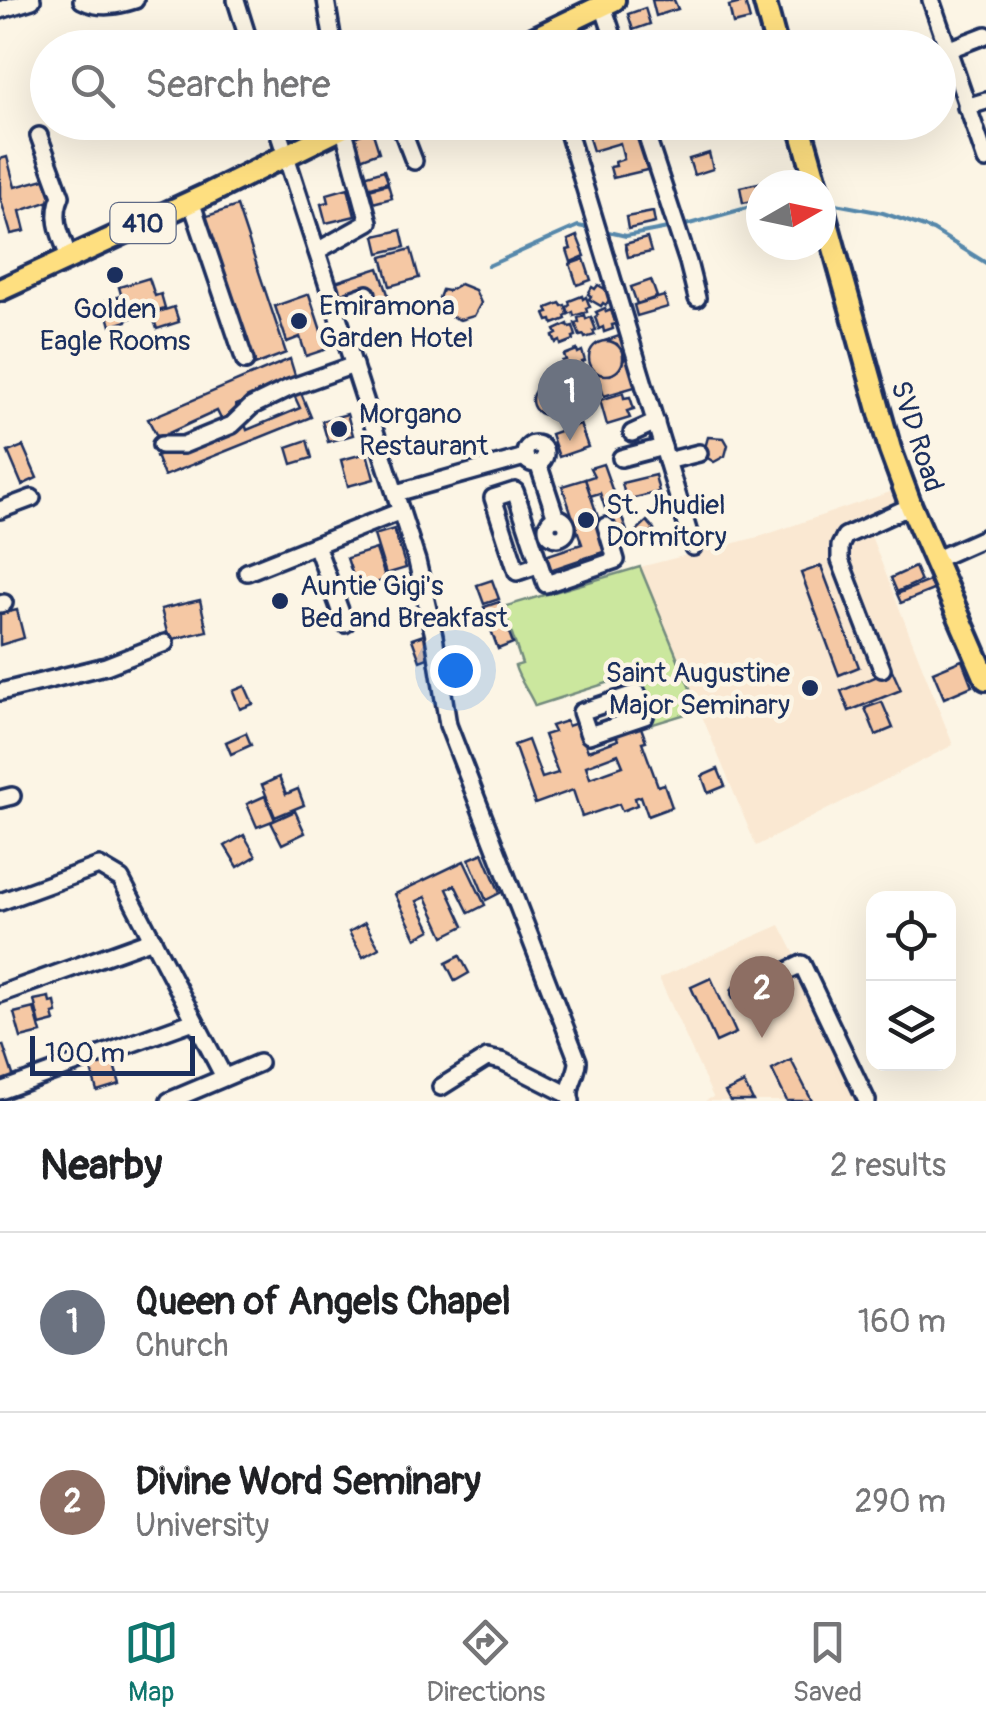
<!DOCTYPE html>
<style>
body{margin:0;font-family:Pangolin,sans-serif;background:#f2f2f2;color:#202124}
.controls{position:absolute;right:30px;bottom:30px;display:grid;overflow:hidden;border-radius:20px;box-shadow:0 10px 40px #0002}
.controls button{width:90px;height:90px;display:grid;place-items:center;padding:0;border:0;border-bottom:2px solid #e0e0e0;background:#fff;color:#202124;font:50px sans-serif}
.compass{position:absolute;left:746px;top:170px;width:90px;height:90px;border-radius:50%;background:#fff;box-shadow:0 10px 40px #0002;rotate:81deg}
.scale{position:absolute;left:30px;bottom:25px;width:165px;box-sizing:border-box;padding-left:10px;border:5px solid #1b2f5e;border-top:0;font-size:28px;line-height:35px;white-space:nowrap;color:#1b2f5e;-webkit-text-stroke:8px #fcf5e5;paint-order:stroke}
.you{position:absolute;left:455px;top:670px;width:35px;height:35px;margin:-25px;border:8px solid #fff;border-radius:50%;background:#1a73e8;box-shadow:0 0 0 15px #1a73e833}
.badge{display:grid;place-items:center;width:65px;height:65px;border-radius:50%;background:#0f766e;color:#fff;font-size:32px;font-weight:700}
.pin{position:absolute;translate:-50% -82px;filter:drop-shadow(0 2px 5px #0008)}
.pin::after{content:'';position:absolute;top:52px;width:35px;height:30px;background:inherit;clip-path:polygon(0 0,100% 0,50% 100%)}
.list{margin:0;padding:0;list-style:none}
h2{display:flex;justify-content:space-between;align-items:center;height:130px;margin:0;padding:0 40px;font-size:42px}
h2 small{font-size:32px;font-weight:400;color:#757577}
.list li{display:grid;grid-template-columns:65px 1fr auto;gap:30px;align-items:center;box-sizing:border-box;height:180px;padding:0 40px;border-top:2px solid #e0e0e0}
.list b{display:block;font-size:38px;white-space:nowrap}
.list p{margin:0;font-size:32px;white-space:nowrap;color:#757577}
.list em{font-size:32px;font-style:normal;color:#757577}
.icon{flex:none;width:55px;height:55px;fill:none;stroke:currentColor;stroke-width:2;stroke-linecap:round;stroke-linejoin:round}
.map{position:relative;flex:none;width:986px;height:1101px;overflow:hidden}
.search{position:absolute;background:#fff;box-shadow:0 10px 40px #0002;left:30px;right:30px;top:30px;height:110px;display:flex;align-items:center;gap:25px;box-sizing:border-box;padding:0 35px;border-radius:55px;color:#757577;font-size:38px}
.sheet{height:490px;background:#fff}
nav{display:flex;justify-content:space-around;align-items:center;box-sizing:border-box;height:140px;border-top:2px solid #e0e0e0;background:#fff;font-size:28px;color:#757577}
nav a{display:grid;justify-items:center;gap:5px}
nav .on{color:#0f766e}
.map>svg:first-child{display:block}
.built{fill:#fae8d2}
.green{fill:#cbe79e;stroke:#738b7e;stroke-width:2.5}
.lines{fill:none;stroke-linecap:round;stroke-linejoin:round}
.stream{stroke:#5688ab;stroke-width:4}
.building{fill:#f5c8a4;stroke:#1b2f5e;stroke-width:2.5;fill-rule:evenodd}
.minor-casing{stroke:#1b2f5e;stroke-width:22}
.major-casing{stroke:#1b2f5e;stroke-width:28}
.minor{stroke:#fcf5e5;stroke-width:15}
.major{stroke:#fedf80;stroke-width:20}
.poi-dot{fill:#1b2f5e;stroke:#fcf5e5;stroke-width:4}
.labels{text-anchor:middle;stroke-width:9;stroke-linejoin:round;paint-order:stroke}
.shield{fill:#fcf5e5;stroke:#5e6a86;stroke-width:2.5}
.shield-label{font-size:25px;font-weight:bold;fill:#1b2f5e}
.poi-label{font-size:28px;fill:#1b2f5e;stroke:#fcf5e5;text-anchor:start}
.street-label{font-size:28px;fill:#1b2f5e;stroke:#fcf5e5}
</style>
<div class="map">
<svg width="986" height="1101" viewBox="0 0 986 1101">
<rect width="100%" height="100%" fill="#fcf5e5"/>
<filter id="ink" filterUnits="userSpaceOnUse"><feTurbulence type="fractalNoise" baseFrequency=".01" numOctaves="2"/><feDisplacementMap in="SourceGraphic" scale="20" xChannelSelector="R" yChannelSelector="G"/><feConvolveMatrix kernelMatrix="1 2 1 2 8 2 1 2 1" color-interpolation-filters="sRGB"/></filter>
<g filter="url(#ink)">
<g class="built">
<path d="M 896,490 L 908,519 L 871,536 L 953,745 L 756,846 L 640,567 L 762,536 Z"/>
<path d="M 780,925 L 869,1101 L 705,1101 L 713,1097 L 659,978 Z"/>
</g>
<path class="green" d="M 640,567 L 699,710 L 650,725 L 632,675 L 535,706 C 529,692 519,680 515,666 L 522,664 L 503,607 Z"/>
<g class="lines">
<g class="stream">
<path d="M 830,203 L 883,213 L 933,230 L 986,263"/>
<path d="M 682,226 L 761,204"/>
<path d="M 604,231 L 626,236 L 673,227"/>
<path d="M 488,266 L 578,226 L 594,229"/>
</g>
</g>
<g class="building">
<path d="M 652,0 L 674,0 L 678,9 L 656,16 Z"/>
<path d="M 745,2 L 750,20 L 733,24 L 729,6 Z"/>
<path d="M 645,8 L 650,24 L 633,30 L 628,14 Z"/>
<path d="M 630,122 L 635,122 L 638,134 L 642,133 L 651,169 L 613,178 L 610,167 L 616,166 L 615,162 L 624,159 L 620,143 L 593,151 L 588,135 Z"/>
<path d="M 372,130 L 379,152 L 355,161 L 349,139 Z"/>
<path d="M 709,153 L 713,169 L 694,175 L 689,159 Z"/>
<path d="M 7,157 L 15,187 L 51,177 L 56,199 L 20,211 L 25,231 L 11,234 L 0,197 L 0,159 Z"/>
<path d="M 384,170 L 388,182 L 368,188 L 364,176 Z"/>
<path d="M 763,182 L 764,185 L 761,185 L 761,199 L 743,203 L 740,187 Z"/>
<path d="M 388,184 L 392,198 L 369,204 L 365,190 Z"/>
<path d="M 348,188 L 355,216 L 326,223 L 321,204 L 329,202 L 327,194 Z"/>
<path d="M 237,206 L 286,353 L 252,366 L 201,218 Z"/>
<path d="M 653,212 L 655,223 L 628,229 L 626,217 Z"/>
<path d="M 401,230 L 405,247 L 379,253 L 375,236 Z"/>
<path d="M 577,236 L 585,256 L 571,262 L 567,250 L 571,249 L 568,240 Z"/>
<path d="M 647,238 L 651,252 L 628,257 L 625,244 Z"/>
<path d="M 411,249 L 419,278 L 390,286 L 382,257 Z"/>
<path d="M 584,259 L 591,280 L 577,285 L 570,264 Z"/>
<path d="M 379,268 L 390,300 L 372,305 L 366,287 L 339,296 L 335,282 Z"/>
<path d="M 149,278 L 155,296 L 161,294 L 165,308 L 128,319 L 119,287 Z"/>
<path d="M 651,280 L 657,297 L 637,304 L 631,287 Z"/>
<path d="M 460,284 L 475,290 L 481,303 L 474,316 L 460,320 L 448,315 L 445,302 L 439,298 L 442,290 L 448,291 Z"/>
<path d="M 598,285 L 610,292 L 608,294 L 611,296 L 606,305 L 603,303 L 601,306 L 589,299 L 591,296 L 588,294 L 592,287 L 595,289 Z"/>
<path d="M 309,294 L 327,349 L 306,356 L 300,337 L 287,342 L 275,306 Z"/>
<path d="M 120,296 L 127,321 L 111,326 L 104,301 Z"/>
<path d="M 582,296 L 583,299 L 586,297 L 590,307 L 586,308 L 587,312 L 574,316 L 573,312 L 569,314 L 567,307 L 570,305 L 569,301 Z"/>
<path d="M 664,296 L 668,307 L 637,316 L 634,305 Z"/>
<path d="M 560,303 L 562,306 L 565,305 L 568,314 L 565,316 L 566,319 L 553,324 L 552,320 L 548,321 L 545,314 L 549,313 L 547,308 Z"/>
<path d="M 174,307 L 179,322 L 157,329 L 152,314 Z"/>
<path d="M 605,308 L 606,312 L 611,310 L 616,324 L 612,325 L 613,329 L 604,332 L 603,327 L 599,329 L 595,317 L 598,315 L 596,312 Z"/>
<path d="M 585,315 L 586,319 L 591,317 L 596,330 L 593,331 L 595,335 L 585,338 L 584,335 L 580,336 L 575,323 L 579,322 L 578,318 Z"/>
<path d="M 568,324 L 569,327 L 573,326 L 576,336 L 573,337 L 574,340 L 561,345 L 560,341 L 556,343 L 553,336 L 557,334 L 555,330 Z"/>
<path d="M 622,335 L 638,386 L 604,396 L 595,370 L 599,374 L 610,375 L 620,369 L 625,357 L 617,344 L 607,340 Z"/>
<circle cx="606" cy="358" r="17"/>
<path d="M 577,350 L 578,353 L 582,351 L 585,361 L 582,362 L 583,366 L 570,371 L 569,367 L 565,368 L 562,361 L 566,360 L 564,355 Z"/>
<path d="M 290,359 L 297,382 L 236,405 L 237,413 L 221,419 L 217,411 L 158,438 L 148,419 Z"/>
<circle cx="547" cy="400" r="15"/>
<path d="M 301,393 L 311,417 L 164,476 L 156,456 L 244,421 L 247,430 L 300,408 L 294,395 Z"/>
<path d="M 623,393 L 624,398 L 630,397 L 634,409 L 627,411 L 630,418 L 607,425 L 600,400 Z"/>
<path d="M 347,414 L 353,435 L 328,442 L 322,421 Z"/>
<path d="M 580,424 L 588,447 L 559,457 L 551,434 Z"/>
<path d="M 708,437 L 724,438 L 728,445 L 725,456 L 714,462 L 703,455 Z"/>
<path d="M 307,440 L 312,458 L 292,464 L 287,447 Z"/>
<path d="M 23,446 L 37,478 L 22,485 L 8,452 Z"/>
<path d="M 367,453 L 374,479 L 348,486 L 341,460 Z"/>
<path d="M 603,464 L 630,540 L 617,544 L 600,493 L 590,496 L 585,479 L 594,476 L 590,468 Z"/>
<path d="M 655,475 L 659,492 L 626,500 L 622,483 Z"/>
<path d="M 585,479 L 609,550 L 550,570 L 545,556 L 582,544 L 562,486 Z"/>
<path d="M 647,521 L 654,529 L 651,532 L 654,536 L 642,547 L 631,536 Z"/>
<path d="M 394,529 L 406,568 L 386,574 L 374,535 Z"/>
<path d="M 376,549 L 386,580 L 357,588 L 347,558 Z"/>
<path d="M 821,566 L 859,667 L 839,675 L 801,573 Z"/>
<path d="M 915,567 L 921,581 L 897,592 L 891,578 Z"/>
<path d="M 492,580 L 499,599 L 484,604 L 477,585 Z"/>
<path d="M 929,581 L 933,590 L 901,603 L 897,594 Z"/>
<path d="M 200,600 L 207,631 L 169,640 L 161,609 Z"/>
<path d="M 499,602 L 506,621 L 491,626 L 484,607 Z"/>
<path d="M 17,610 L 24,638 L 0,645 L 0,614 Z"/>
<path d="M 506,625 L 513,643 L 498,649 L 491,630 Z"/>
<path d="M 426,634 L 433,656 L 420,661 L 412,639 Z"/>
<path d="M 962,660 L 972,686 L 944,698 L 933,672 Z"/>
<path d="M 892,670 L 901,690 L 849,711 L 841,691 Z"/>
<path d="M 245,686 L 253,704 L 240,709 L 233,691 Z"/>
<path d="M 882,702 L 893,728 L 876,735 L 865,708 Z"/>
<path d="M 566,721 L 568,726 L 577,723 L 588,751 L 618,740 L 615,731 L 639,722 L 646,741 L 642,742 L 658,786 L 664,784 L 672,807 L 648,816 L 641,796 L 635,798 L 637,805 L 622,811 L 619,804 L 582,817 L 573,790 L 535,804 L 514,745 L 528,740 L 542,778 L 558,773 L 544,735 L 554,732 L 551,726 ZM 618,754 L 623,766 L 590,778 L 586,766 Z"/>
<path d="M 246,733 L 251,745 L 231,754 L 226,742 Z"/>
<path d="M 718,769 L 725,786 L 708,793 L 702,776 Z"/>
<path d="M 279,777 L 286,794 L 298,789 L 304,805 L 275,817 L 262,785 Z"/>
<path d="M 265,796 L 275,820 L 257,827 L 247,804 Z"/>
<path d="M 295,811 L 305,833 L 282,844 L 271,822 Z"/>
<path d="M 244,835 L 256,856 L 238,867 L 225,846 Z"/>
<path d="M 483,853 L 500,893 L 486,900 L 469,859 Z"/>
<path d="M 464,861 L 485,905 L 469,913 L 455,885 L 447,889 L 464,926 L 444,936 L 426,897 L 417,901 L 431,930 L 416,938 L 395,894 Z"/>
<path d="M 365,923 L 379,948 L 363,957 L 349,932 Z"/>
<path d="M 460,956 L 469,973 L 455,981 L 446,963 Z"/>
<path d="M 711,978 L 736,1033 L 716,1042 L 691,987 Z"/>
<path d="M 49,997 L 50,1003 L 55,1002 L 57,1013 L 53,1014 L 55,1021 L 40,1025 L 34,1000 Z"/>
<path d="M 34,1008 L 41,1033 L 21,1038 L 14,1013 Z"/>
<path d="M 3,1045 L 14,1078 L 0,1083 L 0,1046 Z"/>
<path d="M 112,1059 L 120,1084 L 97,1091 L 90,1066 Z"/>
<path d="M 791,1060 L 812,1101 L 787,1101 L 772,1070 Z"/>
<path d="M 744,1083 L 753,1101 L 730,1101 L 725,1092 Z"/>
</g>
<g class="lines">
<g class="minor-casing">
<g id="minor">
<path d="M 82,0 C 99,9 117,6 135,0"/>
<path d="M 236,0 L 251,48"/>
<path d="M 326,0 L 334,48"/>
<path d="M 601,0 L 617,48"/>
<path d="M 931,0 L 986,160"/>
<path d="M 0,10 L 32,0"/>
<path d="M 947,50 L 986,35"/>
<path d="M 966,107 L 986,101"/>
<path d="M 275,122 L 417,561 L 434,636 L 448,725 L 578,1061 C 578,1075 566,1087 571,1101"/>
<path d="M 399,122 L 414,161"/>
<path d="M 565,122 L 693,547"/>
<path d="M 642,122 L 688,262 L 697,298"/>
<path d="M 39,136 L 61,196 C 51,218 61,236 69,257"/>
<path d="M 191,201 L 245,361"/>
<path d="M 317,251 L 369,222 L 343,127"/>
<path d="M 334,306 L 367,294"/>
<path d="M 632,433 L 656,422"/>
<circle cx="535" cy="454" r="10"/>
<path d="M 161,445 L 183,445 L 232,425 L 252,406 L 289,388 L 354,365"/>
<path d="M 621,458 L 663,447"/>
<path d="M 667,461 L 699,453"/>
<path d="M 538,463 L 556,518"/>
<path d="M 396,493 L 525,457"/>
<path d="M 0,510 L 32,498"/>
<circle cx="557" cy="528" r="10"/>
<path d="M 316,545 L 345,624"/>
<path d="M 934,560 L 986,537"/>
<path d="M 538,565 L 517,572 L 493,498 L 515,491 L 546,584 L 616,560 L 606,526"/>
<path d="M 247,572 L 401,511"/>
<path d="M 0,604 L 4,603"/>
<path d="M 882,669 L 840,560 L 840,546 L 845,536 L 911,506"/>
<path d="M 0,692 L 106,666 L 165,643"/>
<path d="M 637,693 L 645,716 L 589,735 L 581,712 Z"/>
<path d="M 0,799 L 12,796"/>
<path d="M 0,902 L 99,866 L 121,879 L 224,1077"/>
<path d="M 741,993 L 802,964 L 867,1101"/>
<path d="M 0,994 L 153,939"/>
<path d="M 441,1087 L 487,1058 L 502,1061 L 569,1095"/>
<path d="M 0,1091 L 194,1021"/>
<path d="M 169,1101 L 259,1063"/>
</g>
</g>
<g class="major-casing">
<g id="major">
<path d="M 764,0 L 777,48"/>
<path d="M 514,48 L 614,0"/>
<path d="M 799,122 L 817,185"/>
<path d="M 821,201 L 890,449 L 911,506 L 986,679"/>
<path d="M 0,290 L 210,193 L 354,122"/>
</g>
</g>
<use href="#minor" class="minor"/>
<use href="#major" class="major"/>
</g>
</g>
<g class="poi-dot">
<circle cx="115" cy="275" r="10"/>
<circle cx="299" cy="321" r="10"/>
<circle cx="339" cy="429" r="10"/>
<circle cx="586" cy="520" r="10"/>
<circle cx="280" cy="601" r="10"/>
<circle cx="810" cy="688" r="10"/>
</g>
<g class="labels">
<rect class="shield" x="110.5" y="203" width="65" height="40" rx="8"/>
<g class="shield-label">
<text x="143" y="232">410</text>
</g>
<g class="poi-label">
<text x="319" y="315">Emiramona<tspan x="319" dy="32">Garden Hotel</tspan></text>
<text x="115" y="318" text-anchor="middle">Golden<tspan x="115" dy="32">Eagle Rooms</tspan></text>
<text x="359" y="423">Morgano<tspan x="359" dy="32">Restaurant</tspan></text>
<text x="606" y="514">St. Jhudiel<tspan x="606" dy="32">Dormitory</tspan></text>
<text x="300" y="595">Auntie Gigi's<tspan x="300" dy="32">Bed and Breakfast</tspan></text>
<text x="790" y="682" text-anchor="end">Saint Augustine<tspan x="790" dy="32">Major Seminary</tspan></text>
</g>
<g class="street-label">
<text transform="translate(918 436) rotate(72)" y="10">SVD Road</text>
</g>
</g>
</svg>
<div class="controls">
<button><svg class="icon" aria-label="locate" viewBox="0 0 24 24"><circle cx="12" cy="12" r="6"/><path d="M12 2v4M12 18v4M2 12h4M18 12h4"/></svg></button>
<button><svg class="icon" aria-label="layers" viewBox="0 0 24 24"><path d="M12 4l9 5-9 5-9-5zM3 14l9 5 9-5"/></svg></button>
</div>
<svg class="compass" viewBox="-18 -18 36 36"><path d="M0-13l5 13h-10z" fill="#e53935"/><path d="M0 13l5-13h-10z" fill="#757577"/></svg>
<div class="scale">100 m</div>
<div class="you"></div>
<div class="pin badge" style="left:570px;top:441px;background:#6b7280">1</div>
<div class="pin badge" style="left:762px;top:1038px;background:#8d6e63">2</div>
<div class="search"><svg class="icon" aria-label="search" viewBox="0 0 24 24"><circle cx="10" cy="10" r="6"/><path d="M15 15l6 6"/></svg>Search here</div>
</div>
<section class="sheet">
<h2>Nearby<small>2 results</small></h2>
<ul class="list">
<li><span class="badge" style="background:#6b7280">1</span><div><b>Queen of Angels Chapel</b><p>Church</p></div><em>160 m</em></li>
<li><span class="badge" style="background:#8d6e63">2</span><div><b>Divine Word Seminary</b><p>University</p></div><em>290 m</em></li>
</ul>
</section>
<nav>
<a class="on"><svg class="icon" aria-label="map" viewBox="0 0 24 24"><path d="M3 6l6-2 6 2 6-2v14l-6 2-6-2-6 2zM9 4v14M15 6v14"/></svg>Map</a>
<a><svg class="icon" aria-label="directions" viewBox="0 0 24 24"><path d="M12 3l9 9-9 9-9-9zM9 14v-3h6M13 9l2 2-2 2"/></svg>Directions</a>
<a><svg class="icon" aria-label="saved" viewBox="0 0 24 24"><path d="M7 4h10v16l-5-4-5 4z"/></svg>Saved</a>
</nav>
